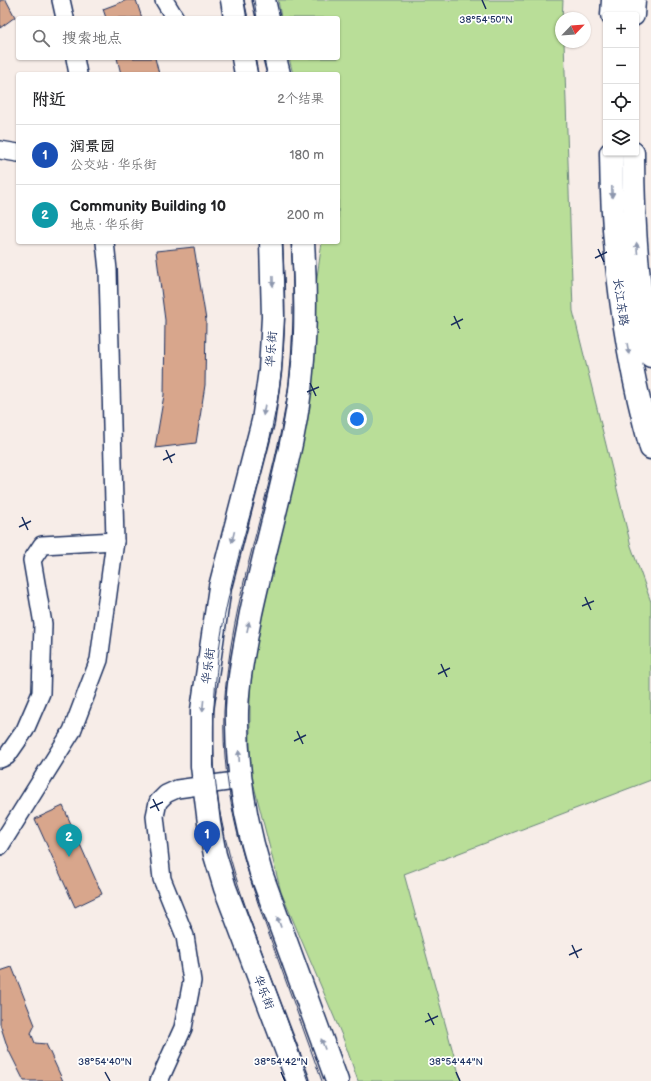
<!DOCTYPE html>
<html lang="zh">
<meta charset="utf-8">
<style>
body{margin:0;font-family:"Balsamiq Sans","LXGW WenKai TC",sans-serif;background:#f2f2f2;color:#202124}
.controls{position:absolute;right:12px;top:12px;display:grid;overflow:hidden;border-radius:4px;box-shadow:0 1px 3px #0004}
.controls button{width:36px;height:36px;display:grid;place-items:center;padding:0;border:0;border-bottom:1px solid #e0e0e0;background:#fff;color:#202124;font:20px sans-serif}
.compass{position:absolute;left:555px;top:12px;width:36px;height:36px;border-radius:50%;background:#fff;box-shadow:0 1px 3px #0004;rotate:65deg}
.you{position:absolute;left:357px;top:419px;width:14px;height:14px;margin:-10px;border:3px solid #fff;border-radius:50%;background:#1a73e8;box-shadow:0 0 0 6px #1a73e833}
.badge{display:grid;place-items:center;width:26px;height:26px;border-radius:50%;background:#7c3aed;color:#fff;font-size:13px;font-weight:700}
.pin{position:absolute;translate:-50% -33px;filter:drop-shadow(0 1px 2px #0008)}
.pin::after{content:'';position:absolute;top:21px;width:14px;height:12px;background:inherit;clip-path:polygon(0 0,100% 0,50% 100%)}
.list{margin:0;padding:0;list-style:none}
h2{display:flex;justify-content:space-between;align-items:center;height:52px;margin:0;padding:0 16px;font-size:17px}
h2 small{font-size:13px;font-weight:400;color:#757577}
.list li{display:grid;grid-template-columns:26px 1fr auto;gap:12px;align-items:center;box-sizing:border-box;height:60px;padding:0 16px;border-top:1px solid #e0e0e0}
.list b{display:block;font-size:15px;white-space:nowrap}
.list p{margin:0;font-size:13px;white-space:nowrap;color:#757577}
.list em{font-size:13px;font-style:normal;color:#757577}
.icon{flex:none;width:22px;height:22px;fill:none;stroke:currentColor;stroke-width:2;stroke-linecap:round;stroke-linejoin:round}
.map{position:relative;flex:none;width:651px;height:1081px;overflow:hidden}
.search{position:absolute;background:#fff;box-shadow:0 1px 3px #0004;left:16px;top:16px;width:324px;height:44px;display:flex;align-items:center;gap:10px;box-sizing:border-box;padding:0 14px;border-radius:4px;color:#757577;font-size:15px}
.panel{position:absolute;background:#fff;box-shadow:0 1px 3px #0004;left:16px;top:72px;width:324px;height:172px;border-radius:4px}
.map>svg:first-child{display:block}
.green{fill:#b9de98;stroke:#6a867b}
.building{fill:#d8a68c;stroke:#1b2f5e}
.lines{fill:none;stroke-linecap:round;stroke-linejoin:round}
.minor-casing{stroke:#1b2f5e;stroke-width:20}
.secondary-casing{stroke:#1b2f5e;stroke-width:25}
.trunk-casing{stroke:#1b2f5e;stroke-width:25}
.minor{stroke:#fff;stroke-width:17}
.secondary{stroke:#fff;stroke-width:22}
.trunk{stroke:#fff;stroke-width:22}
.tram{stroke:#1b2f5e;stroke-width:1}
.oneway{fill:#8d97ae}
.ticks{fill:none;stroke:#1b2f5e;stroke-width:1.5}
.labels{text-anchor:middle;stroke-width:3.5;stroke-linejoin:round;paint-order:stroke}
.street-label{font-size:12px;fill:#1b2f5e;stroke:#fff}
.ticks-label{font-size:10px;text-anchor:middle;fill:#1b2f5e;stroke:#fff;stroke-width:3.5;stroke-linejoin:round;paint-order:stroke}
</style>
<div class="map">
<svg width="651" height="1081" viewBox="0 0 651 1081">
<rect width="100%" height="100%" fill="#f7ede8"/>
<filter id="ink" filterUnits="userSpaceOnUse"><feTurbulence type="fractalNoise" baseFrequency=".025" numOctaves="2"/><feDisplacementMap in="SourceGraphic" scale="8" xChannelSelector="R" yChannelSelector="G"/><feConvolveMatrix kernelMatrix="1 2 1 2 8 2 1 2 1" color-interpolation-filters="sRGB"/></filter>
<g filter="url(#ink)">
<path class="green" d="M 278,0 L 563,0 L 561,42 L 564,42 L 573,311 L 631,546 L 651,602 L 651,780 L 404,874 L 461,1081 L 358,1081 L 343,1038 L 281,892 L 250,770 L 250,668 L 286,495 L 322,242 L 338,242 L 338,74 L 293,74 L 289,58 L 338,58 L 338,18 L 281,18 Z"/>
<g class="building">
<path d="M 0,0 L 6,0 L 15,17 L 0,28 Z"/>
<path d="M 127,0 L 136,0 L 142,18 L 106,18 L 103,9 Z"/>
<path d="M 117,58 L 155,58 L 159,74 L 121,74 Z"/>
<path d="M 194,247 L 206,320 L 205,385 L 196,443 L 155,448 L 164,395 L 165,320 L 156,251 Z"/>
<path d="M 63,806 L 102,894 L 75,907 L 35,819 Z"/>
<path d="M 12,967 L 35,1025 L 31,1033 L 35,1043 L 46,1044 L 63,1081 L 24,1081 L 8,1049 L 0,1024 L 0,971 Z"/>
</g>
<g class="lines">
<g class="minor-casing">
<g id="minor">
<path d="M 61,0 L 65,18"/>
<path d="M 164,0 L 175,18"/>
<path d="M 75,58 L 78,74"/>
<path d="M 0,150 L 18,153"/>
<path d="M 0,759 L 7,756 L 25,730 L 41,693 L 43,624 L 32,560 L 42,545 L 115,541"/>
<path d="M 0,846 L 72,731 L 99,660 L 115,541 L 108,270 L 105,242"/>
<path d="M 159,1081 L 183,1028 L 192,981 L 185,936 L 162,879 L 155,816 L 158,802 L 166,794 L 177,789 L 242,780"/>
</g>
</g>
<g class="secondary-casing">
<g id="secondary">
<path d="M 612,15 L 613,0"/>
<path d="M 633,15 L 634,0"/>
<path d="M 611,153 C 612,253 624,351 651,448"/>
<path d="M 633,153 C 633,221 637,290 651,356"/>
</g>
</g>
<g class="trunk-casing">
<g id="trunk">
<path d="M 232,0 L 235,18"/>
<path d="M 264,0 L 268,18"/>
<path d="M 243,58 L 246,74"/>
<path d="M 275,58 L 279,74"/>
<path d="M 271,242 L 273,317 L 270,370 L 263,421 L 220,587 L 202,710 L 202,766 L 209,823 L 215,855 L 225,888 L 298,1081"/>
<path d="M 303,242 C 307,307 306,370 293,434 C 281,494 264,553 251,613 C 245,645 238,678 237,711 C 236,765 245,821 261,873 L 337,1081"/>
</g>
</g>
<use href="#minor" class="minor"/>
<use href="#secondary" class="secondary"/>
<use href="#trunk" class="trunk"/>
<g class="tram">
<path d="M 244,0 L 248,18"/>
<path d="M 254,0 L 257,18"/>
<path d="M 255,58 L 258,74"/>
<path d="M 264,58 L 267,74"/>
<path d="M 282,242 C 287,303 286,363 273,423 C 258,499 229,573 219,650 C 212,707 210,767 222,823 C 231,869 247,911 263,955 C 279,997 294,1039 309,1081"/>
<path d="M 291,242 C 294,286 296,332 290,376 C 276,489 229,596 224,711 C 221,796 246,872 275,951 C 291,994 306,1038 322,1081"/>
</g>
</g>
<defs><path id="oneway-solid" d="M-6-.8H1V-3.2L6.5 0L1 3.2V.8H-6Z"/></defs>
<g class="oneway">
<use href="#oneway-solid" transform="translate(612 192) rotate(88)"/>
<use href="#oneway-solid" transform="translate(637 248) rotate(-95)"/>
<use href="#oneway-solid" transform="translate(273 281) rotate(89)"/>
<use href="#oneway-solid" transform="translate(628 349) rotate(81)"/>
<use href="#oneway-solid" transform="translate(264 410) rotate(99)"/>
<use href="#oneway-solid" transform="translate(233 537) rotate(104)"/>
<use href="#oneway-solid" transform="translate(248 627) rotate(-78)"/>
<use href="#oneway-solid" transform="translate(203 706) rotate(96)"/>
<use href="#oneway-solid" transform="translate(239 756) rotate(-93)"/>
<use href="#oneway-solid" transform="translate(279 922) rotate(-110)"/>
<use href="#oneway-solid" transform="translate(323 1044) rotate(-110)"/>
</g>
</g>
<path class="ticks" d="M 482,0 L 486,9M 598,249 L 604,262M 595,258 L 607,252M 454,316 L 460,329M 451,325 L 463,319M 310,383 L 316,396M 307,392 L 319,387M 166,450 L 172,463M 163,460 L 175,454M 22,517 L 28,530M 19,527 L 31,521M 585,597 L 591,610M 582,606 L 594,601M 441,664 L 447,677M 438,674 L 450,668M 297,731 L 303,744M 294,741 L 306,735M 153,799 L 159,811M 150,808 L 163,802M 572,945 L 578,958M 569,955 L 582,949M 428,1013 L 434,1025M 425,1022 L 438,1016M 105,1072 L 110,1081M 281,1072 L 285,1081M 456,1072 L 460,1081"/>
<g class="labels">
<g class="street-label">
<text transform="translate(621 302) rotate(82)" y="4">长江东路</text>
<text transform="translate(271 349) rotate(-86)" y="4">华乐街</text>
<text transform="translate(208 666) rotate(-82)" y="4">华乐街</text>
<text transform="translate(264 992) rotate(69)" y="4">华乐街</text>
</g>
</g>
<g class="ticks-label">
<text x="486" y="23">38°54'50"N</text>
<text x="105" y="1065">38°54'40"N</text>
<text x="281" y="1065">38°54'42"N</text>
<text x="456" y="1065">38°54'44"N</text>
</g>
</svg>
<div class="controls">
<button>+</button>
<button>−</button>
<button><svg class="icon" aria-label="locate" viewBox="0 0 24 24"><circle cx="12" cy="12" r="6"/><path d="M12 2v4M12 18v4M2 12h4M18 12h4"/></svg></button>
<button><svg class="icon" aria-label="layers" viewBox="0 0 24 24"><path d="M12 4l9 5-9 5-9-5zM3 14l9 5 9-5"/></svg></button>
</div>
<svg class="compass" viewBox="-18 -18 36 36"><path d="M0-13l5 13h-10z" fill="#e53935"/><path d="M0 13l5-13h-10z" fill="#757577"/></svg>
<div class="you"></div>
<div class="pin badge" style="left:207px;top:854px;background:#1a4fb4">1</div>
<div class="pin badge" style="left:69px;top:857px;background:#0f9aa8">2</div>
<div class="search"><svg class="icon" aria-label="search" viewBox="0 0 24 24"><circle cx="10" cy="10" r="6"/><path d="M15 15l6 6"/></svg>搜索地点</div>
<section class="panel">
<h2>附近<small>2个结果</small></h2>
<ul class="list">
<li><span class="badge" style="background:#1a4fb4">1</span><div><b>润景园</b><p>公交站 · 华乐街</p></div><em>180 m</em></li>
<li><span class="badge" style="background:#0f9aa8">2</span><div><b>Community Building 10</b><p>地点 · 华乐街</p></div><em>200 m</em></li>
</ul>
</section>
</div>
